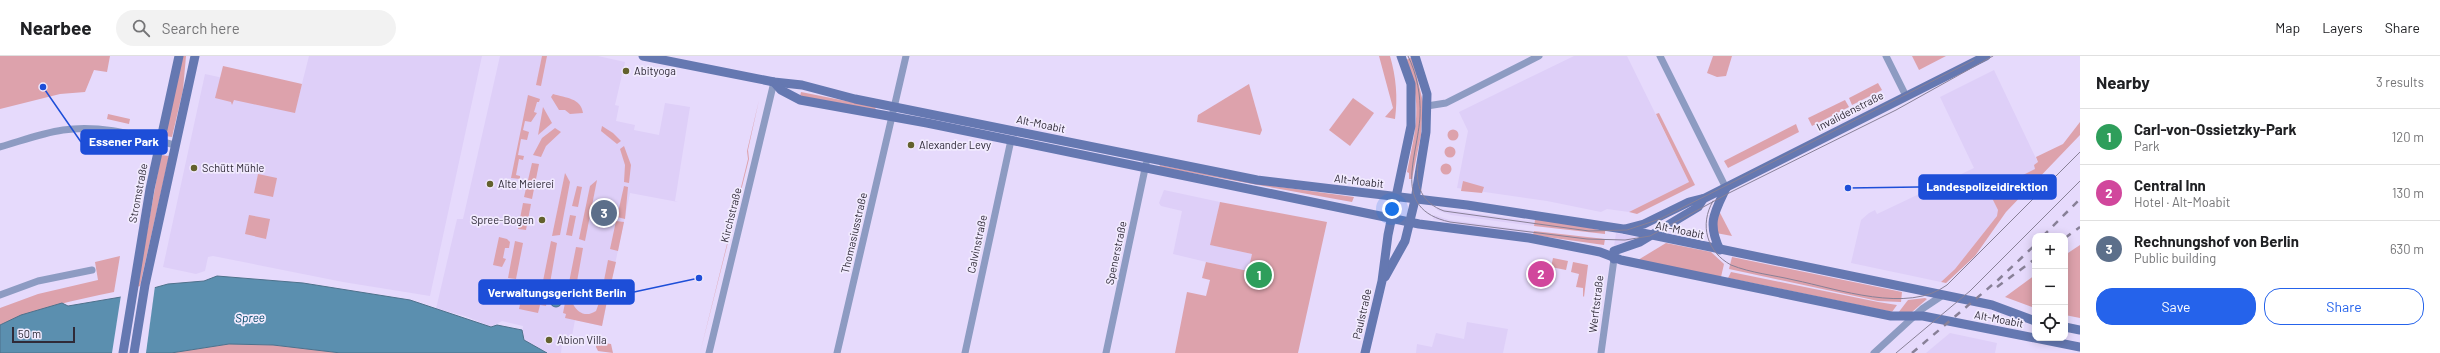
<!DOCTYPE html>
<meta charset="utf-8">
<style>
body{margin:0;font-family:Barlow,sans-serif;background:#f2f2f2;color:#202124}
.controls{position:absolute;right:12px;bottom:12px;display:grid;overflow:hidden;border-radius:8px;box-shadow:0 2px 10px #0003}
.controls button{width:36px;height:36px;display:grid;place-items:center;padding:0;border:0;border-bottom:1px solid #e0e0e0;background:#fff;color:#202124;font:20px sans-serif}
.scale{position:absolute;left:12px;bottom:10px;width:63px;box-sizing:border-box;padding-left:4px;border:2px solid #2f2a37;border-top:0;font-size:11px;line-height:14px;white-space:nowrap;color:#2f2a37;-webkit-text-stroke:3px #f1eafe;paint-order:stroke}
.you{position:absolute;left:1392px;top:153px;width:14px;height:14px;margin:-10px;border:3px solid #fff;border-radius:50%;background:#1a73e8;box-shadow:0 0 0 6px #1a73e833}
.badge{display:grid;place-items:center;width:26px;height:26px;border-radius:50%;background:#2563eb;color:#fff;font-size:13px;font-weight:700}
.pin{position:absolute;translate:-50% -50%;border:2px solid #fff;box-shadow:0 1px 4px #0006}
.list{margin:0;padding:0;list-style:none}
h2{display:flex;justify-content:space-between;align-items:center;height:52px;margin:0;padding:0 16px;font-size:17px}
h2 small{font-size:13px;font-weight:400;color:#757577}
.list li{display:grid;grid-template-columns:26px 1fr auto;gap:12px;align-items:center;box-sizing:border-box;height:56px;padding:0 16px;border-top:1px solid #e0e0e0}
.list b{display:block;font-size:15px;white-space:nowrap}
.list p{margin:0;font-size:13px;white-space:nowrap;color:#757577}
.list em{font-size:13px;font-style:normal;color:#757577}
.actions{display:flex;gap:8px;padding:12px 16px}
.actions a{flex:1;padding:9px 0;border:1px solid #2563eb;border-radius:16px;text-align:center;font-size:14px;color:#2563eb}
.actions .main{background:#2563eb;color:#fff}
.icon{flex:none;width:22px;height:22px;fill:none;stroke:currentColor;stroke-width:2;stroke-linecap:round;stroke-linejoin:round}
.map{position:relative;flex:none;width:2080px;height:297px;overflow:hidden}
header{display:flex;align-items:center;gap:24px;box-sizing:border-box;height:56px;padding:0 20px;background:#fff;border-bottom:1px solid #e0e0e0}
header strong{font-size:19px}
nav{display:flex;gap:22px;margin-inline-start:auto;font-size:14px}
.search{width:280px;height:36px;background:#f2f2f2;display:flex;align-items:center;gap:10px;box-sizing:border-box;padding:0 14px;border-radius:22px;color:#757577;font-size:15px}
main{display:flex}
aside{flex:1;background:#fff}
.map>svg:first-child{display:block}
.built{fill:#decff8}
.green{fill:#dda2ac}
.water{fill:#5b8faf;stroke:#4e718b}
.pier{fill:#e6dafc}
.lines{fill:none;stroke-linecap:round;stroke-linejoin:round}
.street{stroke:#8d9bc2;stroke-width:7}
.secondary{stroke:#6578b1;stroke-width:9}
.tram{stroke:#888097;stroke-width:1}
.rail{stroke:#888097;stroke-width:2.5;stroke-dasharray:7 7;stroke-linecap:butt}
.poi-dot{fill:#63612d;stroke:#f1eafe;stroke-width:1.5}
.labels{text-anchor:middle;stroke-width:3.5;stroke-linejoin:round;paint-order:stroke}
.poi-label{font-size:11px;fill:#2f2a37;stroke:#f1eafe;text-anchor:start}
.street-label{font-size:11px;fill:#2f2a37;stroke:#f1eafe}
.water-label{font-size:12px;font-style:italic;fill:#004868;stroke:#f1eafe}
.leader{fill:none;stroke:#1d4ed8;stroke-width:1.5}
.callout-dot{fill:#1d4ed8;stroke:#f1eafe;stroke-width:1.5}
.callout{fill:#1d4ed8;stroke:#1d4ed8;stroke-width:1.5}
.callout-label{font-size:12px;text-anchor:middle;font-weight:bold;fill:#fff}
</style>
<header>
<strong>Nearbee</strong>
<div class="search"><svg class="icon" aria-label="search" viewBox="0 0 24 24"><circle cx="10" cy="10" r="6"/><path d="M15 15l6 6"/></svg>Search here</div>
<nav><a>Map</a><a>Layers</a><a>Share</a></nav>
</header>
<main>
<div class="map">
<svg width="2080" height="297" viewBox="0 0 2080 297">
<rect width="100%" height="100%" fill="#e6dafc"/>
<g class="built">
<path d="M 309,0 L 482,0 L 430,240 L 343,226 L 213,200 L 208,201 L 205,215 L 196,218 L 163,211 L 205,18 L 246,27 L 295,55 Z"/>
<path d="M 500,0 L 598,0 L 625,6 L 615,49 L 619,50 L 616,65 L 635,69 L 634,74 L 659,79 L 665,47 L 690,51 L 675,145 L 678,146 L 630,137 L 602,270 L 575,264 L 571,285 L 562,289 L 561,297 L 546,297 L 526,286 L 522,278 L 523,270 L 502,265 L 491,271 L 465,260 L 436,253 L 457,163 L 463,163 Z"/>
<path d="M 1574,0 L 1627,0 L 1689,126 L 1629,156 L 1607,153 L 1601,156 L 1547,145 L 1457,132 L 1468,75 L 1459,56 Z"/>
<path d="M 1994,14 L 2041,113 L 1997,160 L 1955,213 L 1941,226 L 1851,207 L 1861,164 L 1869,157 L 1875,154 L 1877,158 L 1974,112 L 1940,41 Z"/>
<path d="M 1164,134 L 1220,146 L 1211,189 L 1252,198 L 1248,216 L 1173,198 L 1182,155 L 1161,150 L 1159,147 Z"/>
<path d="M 1435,152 L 1524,164 L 1535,164 L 1534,170 L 1451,159 L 1439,155 Z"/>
<path d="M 1434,159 L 1450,164 L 1534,175 L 1533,179 L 1447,167 L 1433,163 Z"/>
<path d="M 1616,177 L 1636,181 L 1635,183 L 1614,190 Z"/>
<path d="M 1467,266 L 1508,273 L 1503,297 L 1416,297 L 1417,288 L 1432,291 L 1436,277 L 1464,283 Z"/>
<path d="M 1950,277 L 1997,287 L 1995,297 L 1926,297 Z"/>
</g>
<g class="green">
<path d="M 0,0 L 110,0 L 107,16 L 94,14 L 85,36 L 60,38 L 0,53 Z"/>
<path d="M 183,0 L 186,0 L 183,34 L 172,81 L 165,80 Z"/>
<path d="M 542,0 L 547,0 L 541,30 L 536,29 Z"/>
<path d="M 1379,0 L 1390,0 C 1396,21 1398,41 1395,63 L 1385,61 L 1393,52 Z"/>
<path d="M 1713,0 L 1732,0 L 1726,20 L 1717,21 L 1707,17 Z"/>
<path d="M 1912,0 L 1946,0 L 1919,14 Z"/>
<path d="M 1412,1 L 1423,46 L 1421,79 L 1412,123 L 1409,123 L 1409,117 L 1407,116 C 1416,72 1423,48 1406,4 Z"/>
<path d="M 223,10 L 302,28 L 295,57 L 234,44 L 232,49 L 231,46 L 215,42 Z"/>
<path d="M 1878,27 L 1882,34 L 1852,49 L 1849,42 Z"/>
<path d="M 1249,28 L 1262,74 L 1260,79 L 1197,66 L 1198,59 Z"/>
<path d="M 801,36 L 876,51 L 875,54 L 800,40 Z"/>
<path d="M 553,38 C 566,42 581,42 583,57 L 570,58 L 565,54 L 559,54 L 551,41 Z"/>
<path d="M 528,39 L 540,43 L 539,46 L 537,46 L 534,56 L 537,57 L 531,66 L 525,65 L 523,74 L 529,76 L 527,84 L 521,83 L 518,99 L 524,100 L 523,104 L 519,103 L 516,119 L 520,120 L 520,123 L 511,122 Z"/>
<path d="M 1353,42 L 1374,57 L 1350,90 L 1329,74 Z"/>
<path d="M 759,44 L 748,94 L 749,103 L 700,297 L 748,103 L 747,95 Z"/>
<path d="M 1845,44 L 1849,51 L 1812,70 L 1808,62 Z"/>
<path d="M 543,51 L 552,67 L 538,79 Z"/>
<path d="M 1659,57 L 1695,129 L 1637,158 L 1629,156 L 1689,126 L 1656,58 Z"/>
<path d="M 108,58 L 130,63 L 129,68 L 107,63 Z"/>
<path d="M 2080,66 L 2080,79 L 2006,156 L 1975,200 L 1946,227 L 1941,226 L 1955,213 L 1997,160 L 1998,154 L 1985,128 L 2014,134 L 2015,125 L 2011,125 L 2035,113 L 2034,109 L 2038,106 L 2036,101 L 2063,88 Z"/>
<path d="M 1796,68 L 1799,76 L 1728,112 L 1724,105 Z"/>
<path d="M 602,70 L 613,77 L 621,85 L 617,88 L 601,75 Z"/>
<path d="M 555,72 L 561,76 L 546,90 L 541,101 L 533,99 L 542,82 Z"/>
<circle cx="1453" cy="79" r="5.5"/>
<path d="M 624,90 L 631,109 L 629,127 L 624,126 L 625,109 L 620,93 Z"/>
<circle cx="1450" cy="96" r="5.5"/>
<path d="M 161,99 L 169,100 L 140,230 L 137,231 Z"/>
<path d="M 532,107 L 539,108 L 532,143 L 524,141 Z"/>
<circle cx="1446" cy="113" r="5.5"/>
<path d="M 1160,109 L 1252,127 L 1354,141 L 1352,146 L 1159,111 Z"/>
<path d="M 565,117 L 570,126 L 560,179 L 552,180 Z"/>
<path d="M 258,118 L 277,122 L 273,141 L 254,137 Z"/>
<path d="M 597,124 L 585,185 L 579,183 L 590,130 Z"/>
<path d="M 1463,125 L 1484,131 L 1482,137 L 1461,135 Z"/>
<path d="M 577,130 L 582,131 L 578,151 L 572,150 Z"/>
<path d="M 624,130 L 628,131 L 625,163 L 617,161 Z"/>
<path d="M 1220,146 L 1327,166 L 1298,297 L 1175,297 L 1187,236 L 1206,240 L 1210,224 L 1202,222 L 1206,206 L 1248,215 L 1252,198 L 1210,189 Z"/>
<path d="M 523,147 L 531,148 L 526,174 L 518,173 Z"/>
<path d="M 1718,153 L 1732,180 L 1716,177 Z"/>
<path d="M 249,159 L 270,163 L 266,183 L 245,178 Z"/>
<path d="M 570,159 L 576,160 L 572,180 L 566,179 Z"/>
<path d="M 1535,164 L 1551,164 L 1605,175 L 1605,178 L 1534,170 Z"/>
<path d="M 616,165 L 624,166 L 618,195 L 610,193 Z"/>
<path d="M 1534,175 L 1605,183 L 1604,189 L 1533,179 Z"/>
<path d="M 499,181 L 507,183 L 510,186 L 509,192 L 505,192 L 503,202 L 506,203 L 502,211 L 493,209 Z"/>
<path d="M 515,185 L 523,187 L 516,223 L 508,222 Z"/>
<path d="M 551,185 L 557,187 L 546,250 L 540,249 L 538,257 L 519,253 L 521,244 L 532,245 L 541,235 Z"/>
<path d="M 1666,187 L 1711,196 L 1724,208 L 1721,221 L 1638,204 Z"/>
<path d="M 2080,189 L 2080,262 L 2065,259 L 2065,199 Z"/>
<path d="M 576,191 L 583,192 L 573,248 C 578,258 587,261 596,255 L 600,244 L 607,245 L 602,270 L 565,262 L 566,258 L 563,257 Z"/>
<path d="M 120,200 L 114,236 C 75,244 36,252 0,269 L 0,252 L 38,238 L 98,224 L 95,206 Z"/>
<path d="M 1732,201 L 1902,236 L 1901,246 L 1878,245 L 1729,213 Z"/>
<path d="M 1553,202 L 1568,205 L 1566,214 L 1551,211 Z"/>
<path d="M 608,204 L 616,206 L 608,241 L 601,240 Z"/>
<path d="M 1573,206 L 1588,209 L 1584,241 L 1583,240 L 1583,232 L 1576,231 L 1579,218 L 1571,216 Z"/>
<path d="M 1731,216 L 1878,246 L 1897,249 L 1892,256 L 1728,222 Z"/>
<path d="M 2035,219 L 2035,252 L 2005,241 Z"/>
<path d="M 1925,242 L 1927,243 L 1912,256 L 1898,257 L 1908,244 Z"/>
<path d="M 597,286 L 611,288 L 613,297 L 598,295 L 596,291 Z"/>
<path d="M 229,288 L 273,289 L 341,297 L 171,297 Z"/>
</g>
<g class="water">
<path d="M 217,220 L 303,227 L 410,244 L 491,271 L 497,269 L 522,274 L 524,284 L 547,297 L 341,297 L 273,289 L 229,288 L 171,297 L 0,297 L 0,269 L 21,259 L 62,247 L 68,250 L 121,241 L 168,228 L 204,225 Z"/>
<circle cx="556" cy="245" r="6"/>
</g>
<path class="pier" d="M 155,230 L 146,297 L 112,297 L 121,239 Z"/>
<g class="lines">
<g class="street">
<path d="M 1660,0 L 1726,132"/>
<path d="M 1886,0 L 1906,40"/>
<path d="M 1427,50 L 1446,47 L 1539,0"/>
<path d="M 0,91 C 21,85 42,77 63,74 C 101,68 139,80 175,89"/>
<path d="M 0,239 L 38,225 L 92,214"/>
<path d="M 709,297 L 774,26"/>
<path d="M 837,297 L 906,0"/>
<path d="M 965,297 L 1011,84"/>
<path d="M 1106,297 L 1146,108"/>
<path d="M 1601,297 L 1614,203"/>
<path d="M 1874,297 L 1922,253 L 1943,239"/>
</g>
<g class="secondary">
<path d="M 643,0 L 774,26 L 802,29 L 855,43 L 1257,124 L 1467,149 L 1623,173 L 1992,249 L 2035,265"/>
<path d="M 774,26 L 781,34 L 800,44 L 927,67 L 1419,168 L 1529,182 L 1600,196 L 1621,204 L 1891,260 L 1923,260 L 2080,291"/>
<path d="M 1625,173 L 1644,168 L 1689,146 L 1705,142 L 1986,0"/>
<path d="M 1720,194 C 1707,167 1714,157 1726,132"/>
<path d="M 1614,203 L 1614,195 L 1640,186 L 1698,151 L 1703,143"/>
<path d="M 1385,221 L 1405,185 L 1415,144 L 1426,76 L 1427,38 L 1415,0"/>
<path d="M 2065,271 L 2080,274"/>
<path d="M 123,297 L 150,133 L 179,0"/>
<path d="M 134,297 L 145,229 L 195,0"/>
<path d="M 1365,297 L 1382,225 L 1388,179 L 1411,70 L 1411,28 L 1401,0"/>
</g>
<g class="tram">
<path d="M 1408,0 C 1417,18 1421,40 1420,60 C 1418,101 1390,153 1450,166 L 1587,183 L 1625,184 L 1650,180 L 1729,137 L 1896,54 L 1993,0"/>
<path d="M 1418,108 C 1415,130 1422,147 1444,155 L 1589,175 L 1627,174 L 1660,163 L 1974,4"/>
<path d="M 1713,145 C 1699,169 1707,196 1731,209 C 1751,217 1773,219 1794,224 C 1838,233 1908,258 1947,229 L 2080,96"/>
<path d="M 1896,297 L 1970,235 L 2080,125"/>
</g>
<g class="rail">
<path d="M 2043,180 L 2080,143"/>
<path d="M 2065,182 L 2080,171"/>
<path d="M 1997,231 L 2035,203"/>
<path d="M 1912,297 L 1998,224 L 2035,189"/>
</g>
</g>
<g class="poi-dot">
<circle cx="626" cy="15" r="4"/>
<circle cx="911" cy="89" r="4"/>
<circle cx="194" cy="112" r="4"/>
<circle cx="490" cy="128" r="4"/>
<circle cx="542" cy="164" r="4"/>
<circle cx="549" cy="284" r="4"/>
</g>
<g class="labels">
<g class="poi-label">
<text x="634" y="19">Abityoga</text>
<text x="919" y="93">Alexander Levy</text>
<text x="202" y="116">Schütt Mühle</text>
<text x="498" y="132">Alte Meierei</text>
<text x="534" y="168" text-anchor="end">Spree-Bogen</text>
<text x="557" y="288">Abion Villa</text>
</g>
<g class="street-label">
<text transform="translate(1850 55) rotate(-27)" y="4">Invalidenstraße</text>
<text transform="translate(1041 68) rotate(12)" y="4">Alt-Moabit</text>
<text transform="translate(1359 125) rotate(7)" y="4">Alt-Moabit</text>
<text transform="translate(138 137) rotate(-79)" y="4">Stromstraße</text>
<text transform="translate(731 159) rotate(-76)" y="4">Kirchstraße</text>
<text transform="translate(1680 174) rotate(12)" y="4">Alt-Moabit</text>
<text transform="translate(854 177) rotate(-77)" y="4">Thomasiusstraße</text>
<text transform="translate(977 188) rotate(-78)" y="4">Calvinstraße</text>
<text transform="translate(1116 197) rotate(-78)" y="4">Spenerstraße</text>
<text transform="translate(1596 248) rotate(-83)" y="4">Werftstraße</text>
<text transform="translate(1362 258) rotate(-77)" y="4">Paulstraße</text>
<text transform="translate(1999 263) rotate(11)" y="4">Alt-Moabit</text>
</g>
<g class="water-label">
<text transform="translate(250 262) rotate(-2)" y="4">Spree</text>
</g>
</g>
<path class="leader" d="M43 31L81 86M1848 132L1919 131M699 222L634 236"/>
<g class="callout-dot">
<circle cx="43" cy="31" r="4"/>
<circle cx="1848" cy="132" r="4"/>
<circle cx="699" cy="222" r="4"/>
</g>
<g class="callout">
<rect x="81" y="74" width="86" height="24" rx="4"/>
<rect x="1919" y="119" width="137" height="24" rx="4"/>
<rect x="479" y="224" width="155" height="24" rx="4"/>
</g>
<g class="callout-label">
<text x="124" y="90">Essener Park</text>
<text x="1987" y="135">Landespolizeidirektion</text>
<text x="557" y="241">Verwaltungsgericht Berlin</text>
</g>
</svg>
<div class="controls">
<button>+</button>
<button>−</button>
<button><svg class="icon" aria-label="locate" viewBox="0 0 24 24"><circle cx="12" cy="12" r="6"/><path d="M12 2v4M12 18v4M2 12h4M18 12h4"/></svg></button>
</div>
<div class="scale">50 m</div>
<div class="you"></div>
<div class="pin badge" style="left:1259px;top:219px;background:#2e9e5b">1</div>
<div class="pin badge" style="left:1541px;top:218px;background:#d1479c">2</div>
<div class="pin badge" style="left:604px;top:157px;background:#5c6f8a">3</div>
</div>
<aside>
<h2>Nearby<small>3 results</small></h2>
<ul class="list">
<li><span class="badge" style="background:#2e9e5b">1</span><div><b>Carl-von-Ossietzky-Park</b><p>Park</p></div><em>120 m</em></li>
<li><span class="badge" style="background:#d1479c">2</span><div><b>Central Inn</b><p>Hotel · Alt-Moabit</p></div><em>130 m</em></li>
<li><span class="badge" style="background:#5c6f8a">3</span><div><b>Rechnungshof von Berlin</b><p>Public building</p></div><em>630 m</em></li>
</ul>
<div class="actions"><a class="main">Save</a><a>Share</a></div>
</aside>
</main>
